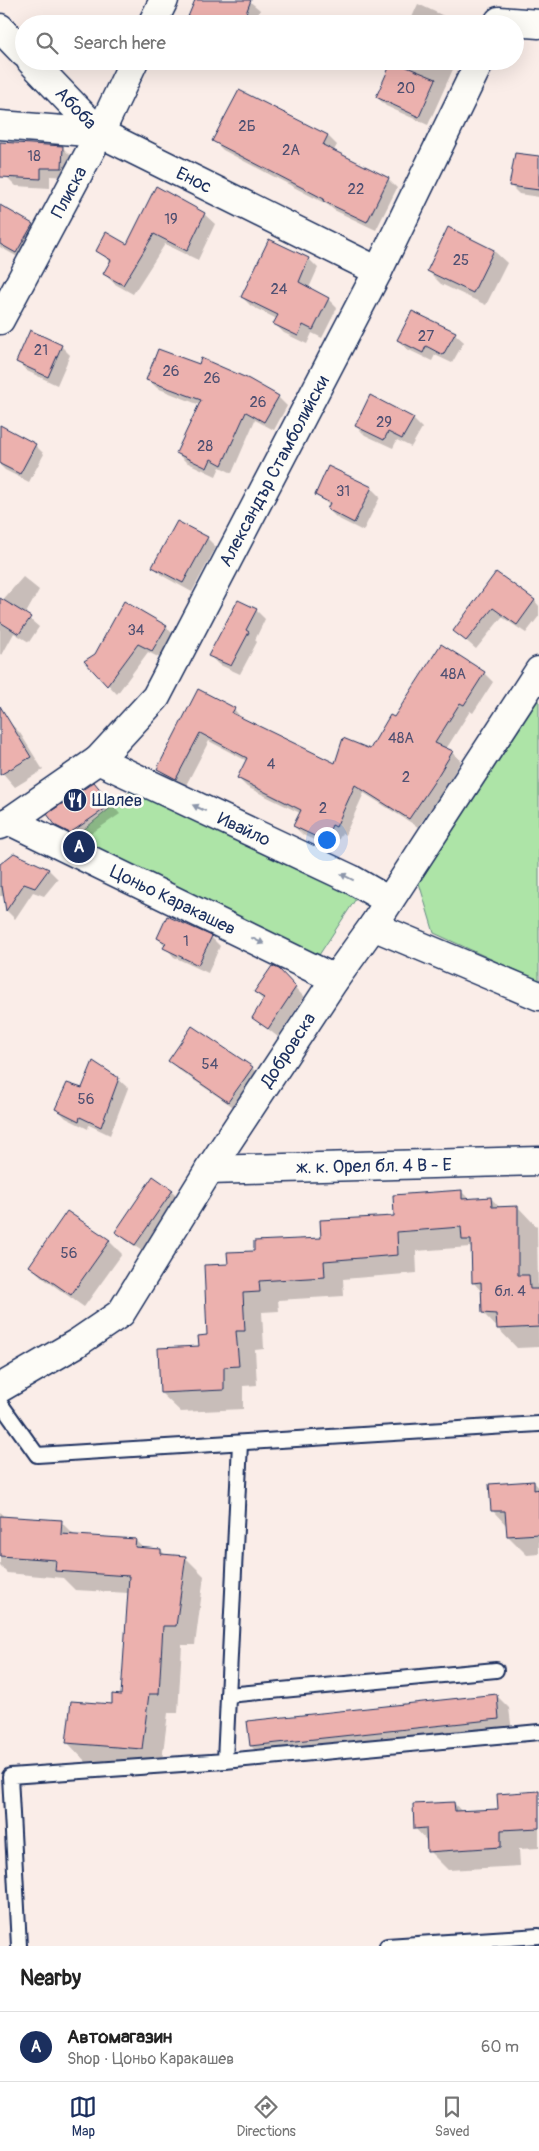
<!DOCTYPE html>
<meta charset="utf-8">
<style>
body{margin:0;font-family:Pangolin,sans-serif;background:#f2f2f2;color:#222}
.you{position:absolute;left:326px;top:839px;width:18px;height:18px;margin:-12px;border:4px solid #fff;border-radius:50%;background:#1a73e8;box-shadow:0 0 0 8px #1a73e833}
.badge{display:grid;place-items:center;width:32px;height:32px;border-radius:50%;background:#1b2f5e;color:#fff;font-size:16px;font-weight:700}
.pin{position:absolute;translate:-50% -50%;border:2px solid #fff;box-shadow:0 1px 5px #0006}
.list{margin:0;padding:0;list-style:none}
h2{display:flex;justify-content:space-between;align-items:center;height:65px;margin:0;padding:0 20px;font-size:21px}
h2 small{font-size:16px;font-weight:400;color:#767676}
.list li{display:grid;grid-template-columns:32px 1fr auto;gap:15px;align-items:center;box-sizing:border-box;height:70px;padding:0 20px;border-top:1px solid #e0e0e0}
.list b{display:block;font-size:19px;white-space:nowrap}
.list p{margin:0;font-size:16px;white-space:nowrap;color:#767676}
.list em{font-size:16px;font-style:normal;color:#767676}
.icon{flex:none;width:28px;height:28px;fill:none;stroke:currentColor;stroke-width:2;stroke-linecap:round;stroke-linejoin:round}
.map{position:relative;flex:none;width:539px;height:1946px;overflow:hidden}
.search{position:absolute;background:#fff;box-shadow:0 5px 20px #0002;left:15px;right:15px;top:15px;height:55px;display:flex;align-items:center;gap:12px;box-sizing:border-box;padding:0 18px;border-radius:28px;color:#767676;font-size:19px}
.sheet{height:135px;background:#fff}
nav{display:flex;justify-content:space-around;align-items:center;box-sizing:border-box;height:70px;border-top:1px solid #e0e0e0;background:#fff;font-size:14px;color:#767676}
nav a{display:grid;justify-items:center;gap:2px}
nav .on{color:#1b2f5e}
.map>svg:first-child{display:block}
.green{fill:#ade4a7;stroke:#648a82}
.shadow{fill:#0003}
.building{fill:#ecb1ae;stroke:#1b2f5e}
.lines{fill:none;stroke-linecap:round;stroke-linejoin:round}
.service-casing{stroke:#1b2f5e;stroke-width:18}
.minor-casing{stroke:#1b2f5e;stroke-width:31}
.tertiary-casing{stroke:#1b2f5e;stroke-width:31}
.service{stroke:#fdfcf7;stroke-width:14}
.minor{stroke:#fdfcf7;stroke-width:28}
.tertiary{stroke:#fdfcf7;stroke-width:28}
.oneway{fill:#8c96aa}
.labels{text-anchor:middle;stroke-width:5;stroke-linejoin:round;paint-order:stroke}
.number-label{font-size:15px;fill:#4f5072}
.street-label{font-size:18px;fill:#1b2f5e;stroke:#fdfcf7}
.poi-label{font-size:18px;fill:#1b2f5e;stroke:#fdfcf7;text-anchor:start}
</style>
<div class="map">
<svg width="539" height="1946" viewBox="0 0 539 1946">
<rect width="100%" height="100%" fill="#faede8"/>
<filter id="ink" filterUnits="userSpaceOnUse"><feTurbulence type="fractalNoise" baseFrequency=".02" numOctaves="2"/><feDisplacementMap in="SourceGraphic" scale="10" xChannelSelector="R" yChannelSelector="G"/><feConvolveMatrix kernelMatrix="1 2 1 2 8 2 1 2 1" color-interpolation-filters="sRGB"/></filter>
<g filter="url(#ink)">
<g class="green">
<path d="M 539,699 L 539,981 L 434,933 L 419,883 Z"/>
<path d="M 135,788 L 361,891 L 319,955 L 71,840 Z"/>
</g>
<g class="shadow">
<path d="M 196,0 L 248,0 L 260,10 L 254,24 L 187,24 Z"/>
<path d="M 418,4 L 461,24 L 409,24 Z"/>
<path d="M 393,61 L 462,61 L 459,69 L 454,67 L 428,125 L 386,106 L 377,97 Z"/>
<path d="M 240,92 L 328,136 L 337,145 L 333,152 L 388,179 L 397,188 L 376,230 L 334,210 L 328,205 L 223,150 L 214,141 Z"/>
<path d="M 0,143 L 62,147 L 71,156 L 71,177 L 50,176 L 50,188 L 16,186 L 7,177 L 9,173 L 0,173 Z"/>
<path d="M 539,157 L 539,197 L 519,194 L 510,185 Z"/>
<path d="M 157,188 L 204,214 L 215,224 L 198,260 L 165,244 L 133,294 L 115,284 L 104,274 L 111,263 L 98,250 L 128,246 Z"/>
<path d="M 0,207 L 32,225 L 41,234 L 25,261 L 0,247 Z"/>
<path d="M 269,240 L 309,259 L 318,268 L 309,288 L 328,299 L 337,308 L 322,338 L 312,333 L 307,344 L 284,333 L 275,324 L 277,319 L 251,306 L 242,297 Z"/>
<path d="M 494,251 L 507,263 L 486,305 L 441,284 L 428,271 Z"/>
<path d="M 455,334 L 464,342 L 452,363 L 435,355 L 432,361 L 407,349 L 398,340 Z"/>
<path d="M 61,346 L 70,355 L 57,385 L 27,371 L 18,362 Z"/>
<path d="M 148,379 L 278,397 L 287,406 L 274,430 L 255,420 L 232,473 L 220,467 L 216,476 L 186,462 L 177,453 L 200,405 L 157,388 Z"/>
<path d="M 413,419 L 422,428 L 411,447 L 397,440 L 393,448 L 365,435 L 356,426 Z"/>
<path d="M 0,426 L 35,445 L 44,454 L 29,482 L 5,470 L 0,465 Z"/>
<path d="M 371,488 L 380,497 L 363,531 L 337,518 L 328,509 L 330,506 L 316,494 Z"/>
<path d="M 207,538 L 216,547 L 192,592 L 163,576 L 154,567 Z"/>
<path d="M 496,573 L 535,601 L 539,606 L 539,616 L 526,633 L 502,617 L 476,649 L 455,631 Z"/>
<path d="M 23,577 L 39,590 L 25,615 L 39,627 L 29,642 L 14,633 L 2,655 L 0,654 L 0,603 Z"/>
<path d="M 256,610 L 265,619 L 255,640 L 257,642 L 240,674 L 218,664 L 209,655 Z"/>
<path d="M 166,627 L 175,636 L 162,659 L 148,652 L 117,694 L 86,661 Z"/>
<path d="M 484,673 L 493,682 L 473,713 L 470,711 L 446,749 L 452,752 L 461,761 L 443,791 L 418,827 L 364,793 L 345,835 L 342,833 L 334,849 L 303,835 L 294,826 L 300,813 L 247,787 L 238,778 L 247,761 L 209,741 L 185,787 L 167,777 L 158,768 L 199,691 L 234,709 L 242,719 L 336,765 L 370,751 L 395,719 Z"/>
<path d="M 7,720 L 20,733 L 43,770 L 15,787 L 0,770 L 0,725 Z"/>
<path d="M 102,793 L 120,814 L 80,841 L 67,835 L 57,825 Z"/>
<path d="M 15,854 L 49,870 L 58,879 L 44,896 L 33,892 L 15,919 L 7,911 L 5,896 L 0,896 L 0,866 Z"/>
<path d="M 211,937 L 220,946 L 208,973 L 174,957 L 158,938 Z"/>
<path d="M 278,970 L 304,997 L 278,1037 L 254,1018 L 264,1001 L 255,992 Z"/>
<path d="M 170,1061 L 252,1068 L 261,1077 L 238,1110 L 179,1070 Z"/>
<path d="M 118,1079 L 128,1088 L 110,1135 L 89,1125 L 88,1129 L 66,1118 L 57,1109 L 83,1090 Z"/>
<path d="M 172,1191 L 181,1200 L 145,1253 L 126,1240 L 117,1231 Z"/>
<path d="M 461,1191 L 470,1200 L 491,1198 L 500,1208 L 518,1207 L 537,1227 L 539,1347 L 517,1348 L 483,1313 L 482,1292 L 473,1282 L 472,1249 L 470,1247 L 416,1251 L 417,1273 L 343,1279 L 344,1296 L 278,1300 L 279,1311 L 262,1312 L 264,1349 L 255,1350 L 257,1385 L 243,1386 L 243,1409 L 181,1412 L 161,1393 L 208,1336 L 229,1265 L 255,1253 L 323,1239 L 395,1217 Z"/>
<path d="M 109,1241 L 122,1254 L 84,1307 L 43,1278 L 30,1266 Z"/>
<path d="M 534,1482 L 539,1488 L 539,1554 L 527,1555 L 508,1536 L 507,1526 L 493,1511 Z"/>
<path d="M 0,1512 L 6,1517 L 61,1522 L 75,1536 L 135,1540 L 144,1549 L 161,1550 L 166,1556 L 185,1557 L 204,1576 L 195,1645 L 182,1645 L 178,1713 L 168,1713 L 161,1768 L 86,1762 L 67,1742 L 122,1696 L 129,1593 L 75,1590 L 63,1578 L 7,1573 L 0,1566 Z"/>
<path d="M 496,1695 L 509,1708 L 512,1732 L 264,1759 L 251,1746 Z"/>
<path d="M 539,1792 L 539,1848 L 519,1849 L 520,1866 L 448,1870 L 429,1851 L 428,1842 L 415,1828 L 454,1803 L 462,1812 L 499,1810 Z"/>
</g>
<g class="building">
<path d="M 195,0 L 251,0 L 242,24 L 185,24 Z"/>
<path d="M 392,61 L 436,79 L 419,117 L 376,97 Z"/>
<path d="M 239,90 L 328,135 L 323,145 L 389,178 L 367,222 L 323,201 L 324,199 L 212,141 Z"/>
<path d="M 0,142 L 63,146 L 62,168 L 41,168 L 41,179 L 0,177 Z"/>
<path d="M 515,153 L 539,156 L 539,190 L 509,186 Z"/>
<path d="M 156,186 L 205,213 L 187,251 L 154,234 L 123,285 L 103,274 L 111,260 L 96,251 L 106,232 L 127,244 Z"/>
<path d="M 0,205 L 33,224 L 16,253 L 0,244 Z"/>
<path d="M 448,227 L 494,250 L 473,293 L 427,271 Z"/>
<path d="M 269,239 L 309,258 L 299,282 L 329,298 L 313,330 L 303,325 L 298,336 L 273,324 L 278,315 L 241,297 Z"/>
<path d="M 412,311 L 456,332 L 443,355 L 426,346 L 423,353 L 397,340 Z"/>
<path d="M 30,330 L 62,345 L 48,377 L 16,362 Z"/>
<path d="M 158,349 L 199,364 L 201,358 L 249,379 L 279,396 L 264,422 L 246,412 L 222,465 L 211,459 L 207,468 L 176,453 L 201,400 L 146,380 Z"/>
<path d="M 370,395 L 414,418 L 402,439 L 388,432 L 384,440 L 355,426 Z"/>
<path d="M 0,425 L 36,444 L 20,474 L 0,464 Z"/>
<path d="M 328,466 L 372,487 L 354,523 L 327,509 L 330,503 L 315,495 Z"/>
<path d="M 177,521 L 208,537 L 183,583 L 152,567 Z"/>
<path d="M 496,572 L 535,600 L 517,625 L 493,608 L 466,641 L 453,631 Z"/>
<path d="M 0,598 L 31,617 L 19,634 L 0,622 Z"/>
<path d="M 238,600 L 257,609 L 246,630 L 249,632 L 231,666 L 208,656 Z"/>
<path d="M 124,601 L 167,626 L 152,651 L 138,644 L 107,686 L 84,661 L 95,654 Z"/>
<path d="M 441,644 L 485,672 L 464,705 L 460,703 L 435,743 L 453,751 L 434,782 L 409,819 L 355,785 L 336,827 L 332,825 L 325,841 L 293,826 L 301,810 L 237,778 L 247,758 L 200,733 L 176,779 L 157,769 L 198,689 L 235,708 L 232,713 L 335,763 L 343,738 L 370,749 L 390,715 L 394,717 Z"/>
<path d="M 0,706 L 31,757 L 0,775 Z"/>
<path d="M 94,782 L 112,804 L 70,833 L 56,826 L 47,814 Z"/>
<path d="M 14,853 L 49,869 L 35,888 L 24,884 L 6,911 L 2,886 L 0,886 L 0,864 Z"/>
<path d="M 167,916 L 212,936 L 198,965 L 163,948 L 166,943 L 157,938 Z"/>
<path d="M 272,966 L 279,969 L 296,987 L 268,1029 L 252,1018 L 264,998 L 254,992 Z"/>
<path d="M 192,1026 L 253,1067 L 228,1102 L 168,1061 Z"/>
<path d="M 93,1061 L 119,1078 L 101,1127 L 80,1117 L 79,1121 L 55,1109 L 67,1083 L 82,1088 Z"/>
<path d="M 153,1176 L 173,1190 L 135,1245 L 115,1232 Z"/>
<path d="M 462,1190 L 462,1199 L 491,1197 L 492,1207 L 518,1206 L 518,1275 L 529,1275 L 530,1289 L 539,1289 L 539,1327 L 497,1329 L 496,1314 L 482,1313 L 481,1282 L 472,1283 L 471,1240 L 462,1240 L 461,1227 L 397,1232 L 398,1255 L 324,1261 L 325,1277 L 259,1281 L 260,1292 L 243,1293 L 245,1331 L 236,1331 L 239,1366 L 224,1367 L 224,1390 L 160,1393 L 158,1348 L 199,1346 L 198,1336 L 207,1335 L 204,1265 L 228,1264 L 227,1252 L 254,1251 L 254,1241 L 321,1238 L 320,1220 L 394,1216 L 393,1195 Z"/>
<path d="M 67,1211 L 110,1240 L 71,1295 L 29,1266 Z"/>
<path d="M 534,1481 L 534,1490 L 539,1489 L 539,1534 L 507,1536 L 505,1511 L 491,1511 L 489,1484 Z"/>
<path d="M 0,1516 L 62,1520 L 61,1534 L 136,1539 L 135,1547 L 161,1549 L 161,1554 L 186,1556 L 176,1626 L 163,1626 L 159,1694 L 149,1694 L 142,1749 L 66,1743 L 71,1701 L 112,1704 L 112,1694 L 121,1695 L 129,1576 L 55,1571 L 56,1560 L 0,1556 Z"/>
<path d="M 497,1694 L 499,1719 L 250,1746 L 247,1721 Z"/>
<path d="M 539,1791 L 539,1828 L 501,1830 L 501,1847 L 427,1852 L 426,1828 L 414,1829 L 413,1804 L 454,1802 L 455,1811 L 498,1809 L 497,1794 Z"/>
</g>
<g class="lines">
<g class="service-casing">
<g id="service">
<path d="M 0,1403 L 37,1455 L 539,1424"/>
<path d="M 228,1695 L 496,1670"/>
<path d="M 225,1761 L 539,1732"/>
<path d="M 19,1946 L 10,1776 L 225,1761 L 240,1443"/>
<path d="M 387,1946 L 539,1936"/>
</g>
</g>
<g class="minor-casing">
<g id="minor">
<path d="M 499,21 L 539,24"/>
<path d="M 152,24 L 164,0"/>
<path d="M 0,28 L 24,53"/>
<path d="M 31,61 L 100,133"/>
<path d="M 0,125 L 100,133 L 378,271"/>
<path d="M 0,320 L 100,133 L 134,61"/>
<path d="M 98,760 L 351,879 L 389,901"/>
<path d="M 10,821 L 335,979"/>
<path d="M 0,825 L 10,821 L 98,760 L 156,697 L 378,271 L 480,61"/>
<path d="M 209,1170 L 539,1161"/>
<path d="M 0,1388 L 77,1343 L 121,1313 L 209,1170 L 335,979 L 373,926"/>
</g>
</g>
<g class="tertiary-casing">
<path id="tertiary" d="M 539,671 L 373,926 L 539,996"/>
</g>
<use href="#service" class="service"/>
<use href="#minor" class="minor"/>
<use href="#tertiary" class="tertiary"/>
</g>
<defs><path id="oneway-solid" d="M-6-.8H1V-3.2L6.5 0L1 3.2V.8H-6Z" transform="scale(1.25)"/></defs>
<g class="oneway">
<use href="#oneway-solid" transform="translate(199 808) rotate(-155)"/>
<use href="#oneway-solid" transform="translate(347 877) rotate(-154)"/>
<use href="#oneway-solid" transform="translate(258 941) rotate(26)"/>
</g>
</g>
<defs>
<g id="restaurant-disc" transform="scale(1.25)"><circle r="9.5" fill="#1b2f5e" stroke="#fdfcf7"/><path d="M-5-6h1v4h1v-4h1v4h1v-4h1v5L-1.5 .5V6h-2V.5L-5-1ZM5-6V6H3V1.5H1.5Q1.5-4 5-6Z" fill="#fff"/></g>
</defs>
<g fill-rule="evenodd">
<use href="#restaurant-disc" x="75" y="800"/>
</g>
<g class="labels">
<g class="number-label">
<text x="406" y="93">20</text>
<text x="247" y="131">2Б</text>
<text x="291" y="155">2А</text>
<text x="34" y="161">18</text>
<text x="356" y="194">22</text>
<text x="171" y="224">19</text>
<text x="461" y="265">25</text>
<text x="279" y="294">24</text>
<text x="426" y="341">27</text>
<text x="41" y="355">21</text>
<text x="171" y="376">26</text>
<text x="212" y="383">26</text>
<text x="258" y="407">26</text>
<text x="384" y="427">29</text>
<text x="205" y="451">28</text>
<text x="343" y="496">31</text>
<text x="136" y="635">34</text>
<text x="453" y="679">48А</text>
<text x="401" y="743">48А</text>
<text x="271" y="769">4</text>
<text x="406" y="782">2</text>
<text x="323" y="813">2</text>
<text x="186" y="946">1</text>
<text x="210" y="1069">54</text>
<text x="86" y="1104">56</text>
<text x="69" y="1258">56</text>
<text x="510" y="1296">бл. 4</text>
</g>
<g class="street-label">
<text transform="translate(76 108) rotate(46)" y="6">Абоба</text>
<text transform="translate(194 180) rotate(26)" y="6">Енос</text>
<text transform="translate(69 192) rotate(-62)" y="6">Плиска</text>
<text transform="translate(274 471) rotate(-62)" y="6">Александър Стамболийски</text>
<text transform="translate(244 829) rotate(25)" y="6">Ивайло</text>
<text transform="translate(173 900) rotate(26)" y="6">Цоньо Каракашев</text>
<text transform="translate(288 1050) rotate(-57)" y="6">Добровска</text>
<text transform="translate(374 1166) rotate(-1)" y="6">ж. к. Орел бл. 4 В - Е</text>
</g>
<g class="poi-label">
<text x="92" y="806">Шалев</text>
</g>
</g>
</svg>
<div class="you"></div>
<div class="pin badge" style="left:79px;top:847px">A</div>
<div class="search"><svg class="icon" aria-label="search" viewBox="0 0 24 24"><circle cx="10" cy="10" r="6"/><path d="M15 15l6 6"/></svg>Search here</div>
</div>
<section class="sheet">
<h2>Nearby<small></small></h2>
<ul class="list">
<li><span class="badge">A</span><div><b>Автомагазин</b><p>Shop · Цоньо Каракашев</p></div><em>60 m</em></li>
</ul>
</section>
<nav>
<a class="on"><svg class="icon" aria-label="map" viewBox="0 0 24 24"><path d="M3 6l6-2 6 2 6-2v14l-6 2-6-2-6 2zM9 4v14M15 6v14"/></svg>Map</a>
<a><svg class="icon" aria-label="directions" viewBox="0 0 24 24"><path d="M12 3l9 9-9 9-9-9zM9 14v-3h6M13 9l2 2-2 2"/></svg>Directions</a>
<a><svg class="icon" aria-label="saved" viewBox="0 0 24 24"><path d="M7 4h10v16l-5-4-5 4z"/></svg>Saved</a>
</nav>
